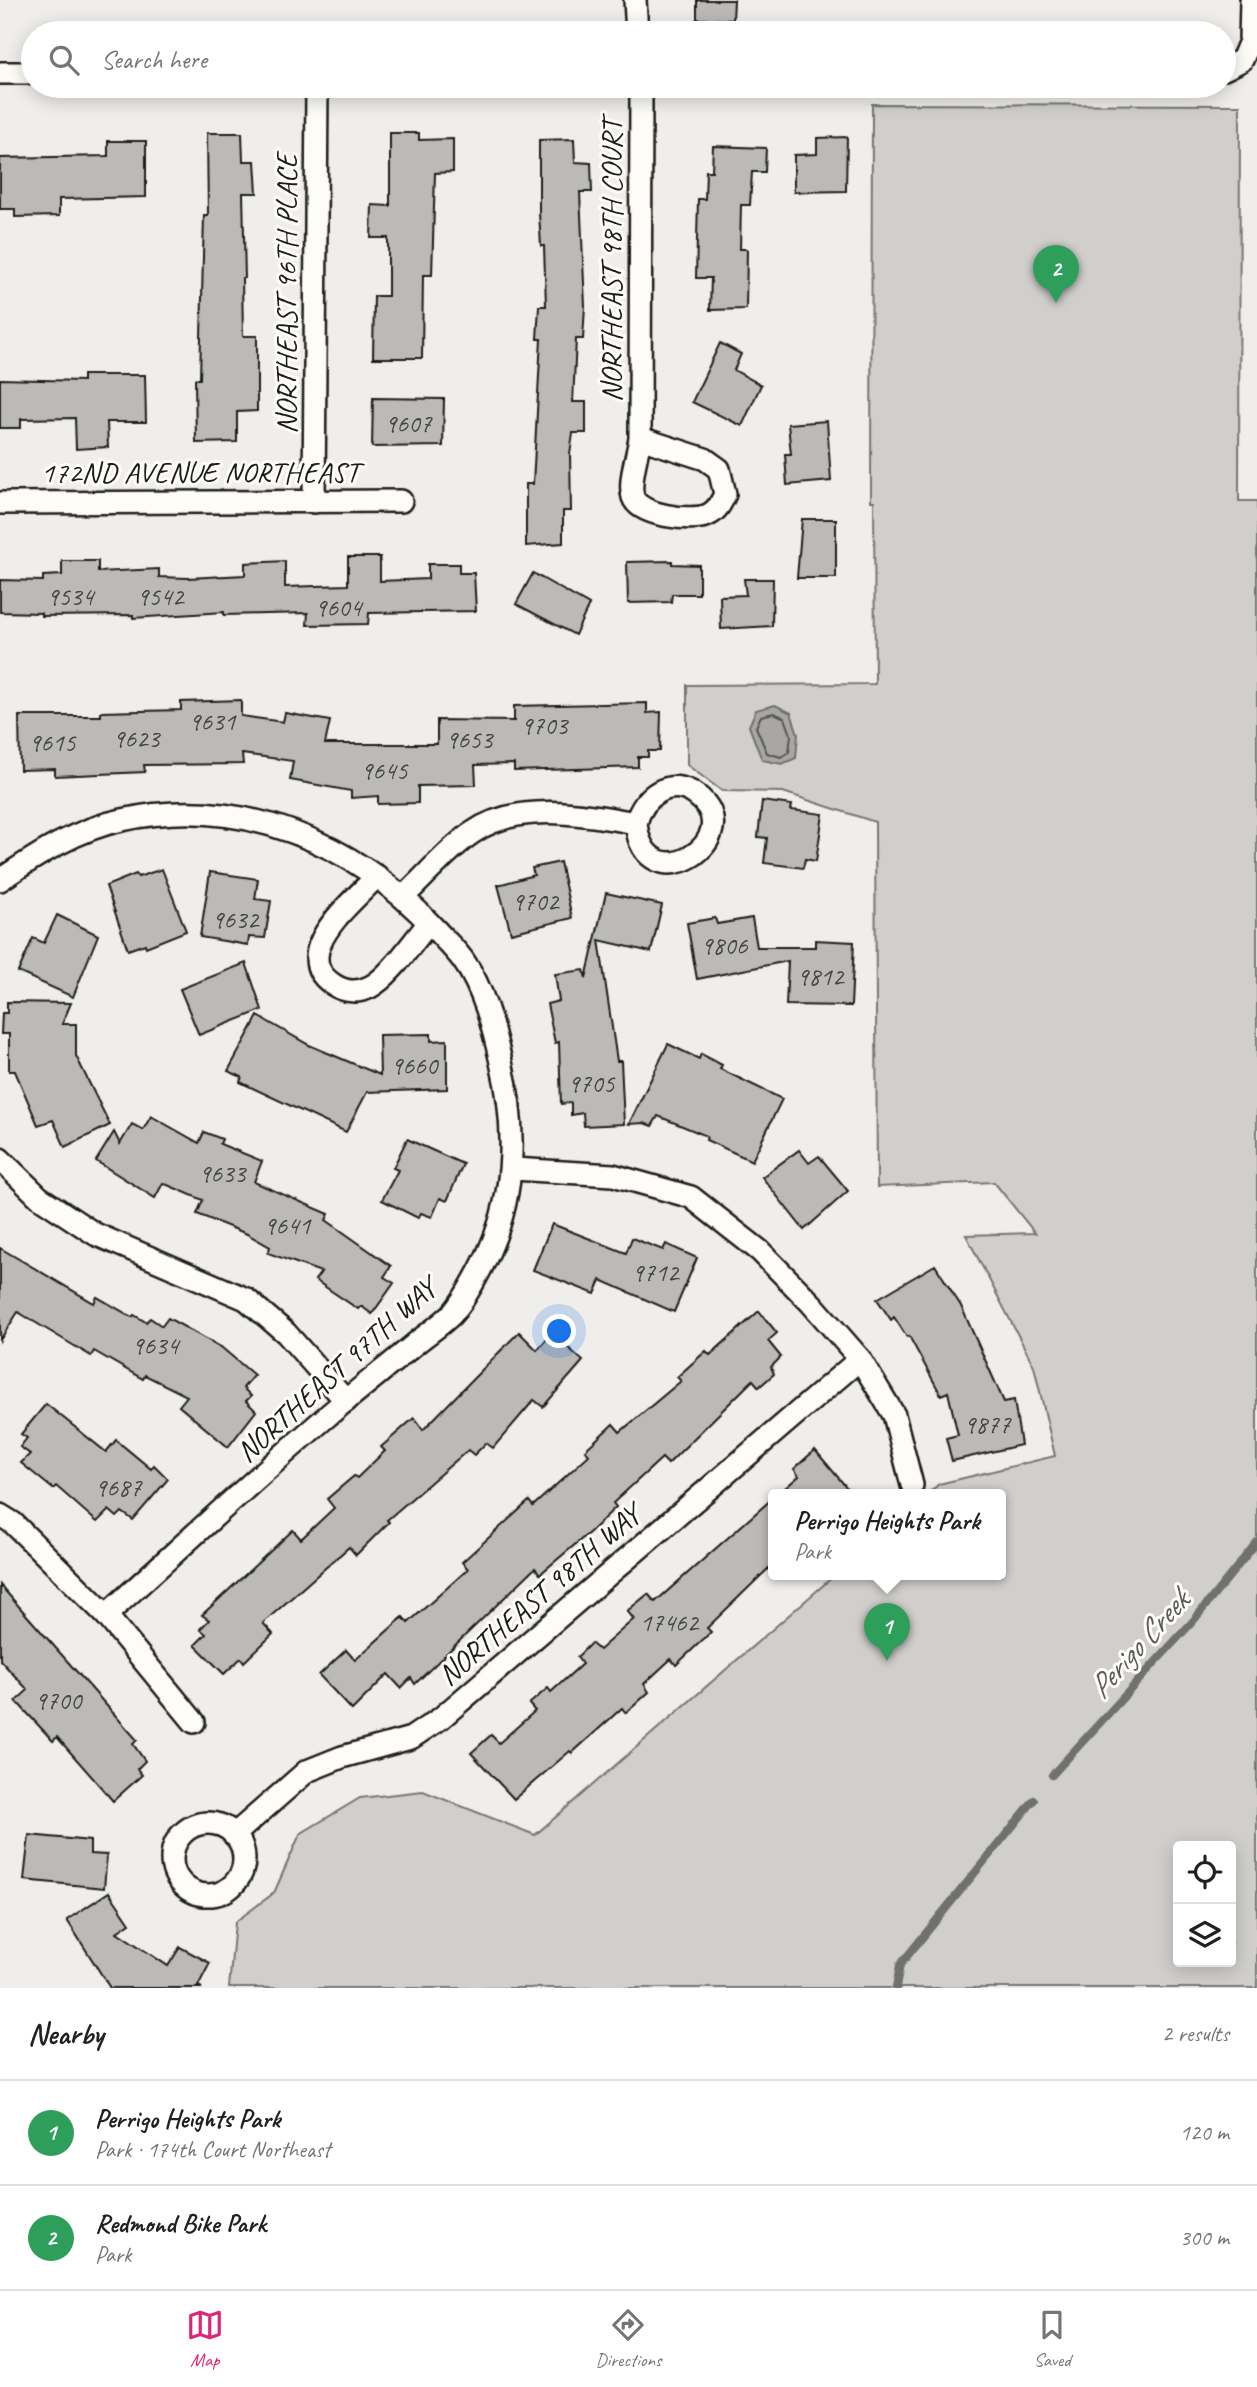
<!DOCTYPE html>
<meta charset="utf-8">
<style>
body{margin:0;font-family:Caveat,sans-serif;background:#f2f2f2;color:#202124}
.controls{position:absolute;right:21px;bottom:21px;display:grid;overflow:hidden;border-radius:7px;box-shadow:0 4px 18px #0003}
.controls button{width:63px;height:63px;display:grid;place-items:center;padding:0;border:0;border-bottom:2px solid #e0e0e0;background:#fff;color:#202124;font:35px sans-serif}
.you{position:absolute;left:560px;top:1332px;width:24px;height:24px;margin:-18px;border:5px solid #fff;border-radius:50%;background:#1a73e8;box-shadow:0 0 0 10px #1a73e833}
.badge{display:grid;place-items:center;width:46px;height:46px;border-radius:50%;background:#db2777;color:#fff;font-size:23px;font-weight:700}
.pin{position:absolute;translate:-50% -58px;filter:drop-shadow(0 2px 4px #0008)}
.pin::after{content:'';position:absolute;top:37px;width:24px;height:21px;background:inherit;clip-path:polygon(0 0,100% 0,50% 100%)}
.popup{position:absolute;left:768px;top:1489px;width:238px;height:91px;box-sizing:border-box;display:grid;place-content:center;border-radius:7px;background:#fff;filter:drop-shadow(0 2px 5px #0005);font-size:23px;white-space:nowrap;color:#757577}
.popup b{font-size:26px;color:#202124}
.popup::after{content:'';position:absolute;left:50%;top:100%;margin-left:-14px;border:14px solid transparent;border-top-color:#fff}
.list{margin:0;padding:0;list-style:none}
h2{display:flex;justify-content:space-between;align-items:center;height:91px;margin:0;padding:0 28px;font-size:30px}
h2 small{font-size:23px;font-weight:400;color:#757577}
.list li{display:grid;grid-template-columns:46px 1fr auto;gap:21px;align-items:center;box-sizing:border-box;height:105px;padding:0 28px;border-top:2px solid #e0e0e0}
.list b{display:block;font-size:26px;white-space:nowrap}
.list p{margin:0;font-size:23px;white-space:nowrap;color:#757577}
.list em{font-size:23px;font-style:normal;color:#757577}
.icon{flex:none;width:38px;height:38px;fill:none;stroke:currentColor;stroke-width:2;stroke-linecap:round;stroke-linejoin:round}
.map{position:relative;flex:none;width:1257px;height:1988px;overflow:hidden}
.search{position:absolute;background:#fff;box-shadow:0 4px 18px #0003;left:21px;right:21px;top:21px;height:77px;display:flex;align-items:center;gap:18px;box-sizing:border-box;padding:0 24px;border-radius:38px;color:#757577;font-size:26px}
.sheet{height:301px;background:#fff}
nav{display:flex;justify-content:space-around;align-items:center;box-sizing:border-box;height:98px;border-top:2px solid #e0e0e0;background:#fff;font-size:19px;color:#757577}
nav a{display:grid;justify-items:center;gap:4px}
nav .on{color:#db2777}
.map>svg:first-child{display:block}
.green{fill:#d0cfcc;stroke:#767674;stroke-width:2;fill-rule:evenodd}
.water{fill:#a8a7a3;stroke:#706f6d;stroke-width:2}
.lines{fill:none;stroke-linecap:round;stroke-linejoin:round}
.shore{stroke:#545452;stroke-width:2}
.stream{stroke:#706f6d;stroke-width:8}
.building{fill:#bbbab6;stroke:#1c1c1c;stroke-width:2}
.street-casing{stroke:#1c1c1c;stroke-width:26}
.street{stroke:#fdfcf7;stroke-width:21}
.labels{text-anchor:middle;stroke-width:6;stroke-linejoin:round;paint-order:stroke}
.number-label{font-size:26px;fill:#444442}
.street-label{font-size:30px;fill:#1c1c1c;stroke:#fdfcf7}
.water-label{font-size:32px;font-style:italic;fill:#5b5b59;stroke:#fdfcf7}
</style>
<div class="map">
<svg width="1257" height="1988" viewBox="0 0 1257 1988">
<rect width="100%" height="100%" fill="#f0eeea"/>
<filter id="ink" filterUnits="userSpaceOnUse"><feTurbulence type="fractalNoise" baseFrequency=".0143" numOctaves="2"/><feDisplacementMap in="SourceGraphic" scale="14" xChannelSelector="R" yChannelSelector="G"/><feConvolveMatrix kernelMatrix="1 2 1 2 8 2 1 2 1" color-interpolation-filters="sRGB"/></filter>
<g filter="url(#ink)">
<path class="green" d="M 872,104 L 1240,105 L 1239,501 L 1257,501 L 1257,1988 L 229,1988 L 235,1922 L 274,1893 L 300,1834 L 360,1798 L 423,1791 L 535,1835 L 835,1575 L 1001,1575 L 1001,1495 L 926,1495 L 939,1484 L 1055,1456 L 1034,1366 L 966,1235 L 1035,1233 L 994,1182 L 877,1187 L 875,822 L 783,792 L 722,791 L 687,765 L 687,685 L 875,684 L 874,501 L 871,501 ZM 1178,1846 L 1231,1846 L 1231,1962 L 1178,1962 Z"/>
<path class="water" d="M 775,705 L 791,713 L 798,734 L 796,758 L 782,764 L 762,760 L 749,726 L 756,710 Z"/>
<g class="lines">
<path class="shore" d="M 774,713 L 785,718 L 791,735 L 789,752 L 781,757 L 767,753 L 756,727 L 761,716 Z"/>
<g class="stream">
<path d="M 1052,1775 L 1194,1620 L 1257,1542"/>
<path d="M 896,1988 L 900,1965 L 1034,1800"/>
</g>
</g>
<g class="building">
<path d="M 697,0 L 734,0 L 733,20 L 697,19 Z"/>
<path d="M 207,133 L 242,133 L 243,161 L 255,161 L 257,193 L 243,193 L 245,278 L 242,278 L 243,336 L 257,336 L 257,411 L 237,412 L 237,442 L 196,443 L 195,379 L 200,379 L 204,215 L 208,215 Z"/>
<path d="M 390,133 L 419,133 L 419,140 L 453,139 L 453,172 L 435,173 L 432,275 L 423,275 L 422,358 L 373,358 L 374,296 L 388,296 L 388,238 L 371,238 L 372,205 L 390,206 Z"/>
<path d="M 847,137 L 846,191 L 794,192 L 794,155 L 817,154 L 817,138 Z"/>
<path d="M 574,139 L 575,162 L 591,163 L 592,192 L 580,192 L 585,306 L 583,339 L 576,339 L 573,402 L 586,402 L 586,433 L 573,433 L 570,454 L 571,511 L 563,511 L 563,543 L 526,546 L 526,484 L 533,484 L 541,339 L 537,339 L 539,306 L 546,306 L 544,246 L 541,246 L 539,213 L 539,140 Z"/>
<path d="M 108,141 L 146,141 L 146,197 L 59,199 L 59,216 L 15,217 L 15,209 L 0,209 L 0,158 L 108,156 Z"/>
<path d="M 713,146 L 766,148 L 765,172 L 752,172 L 750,205 L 741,205 L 740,249 L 747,249 L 746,309 L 710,310 L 711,278 L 696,278 L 698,199 L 705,199 L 706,171 L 712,171 Z"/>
<path d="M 720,343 L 741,354 L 734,370 L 761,385 L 742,426 L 692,402 Z"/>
<path d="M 83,375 L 145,375 L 146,422 L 107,422 L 108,447 L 76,449 L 75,418 L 21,419 L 21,428 L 0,428 L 0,379 L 83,381 Z"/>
<path d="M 373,398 L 444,399 L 443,446 L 372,447 Z"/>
<path d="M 827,421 L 831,481 L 787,485 L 785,454 L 791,454 L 788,424 Z"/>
<path d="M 802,519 L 836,519 L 836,578 L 797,578 Z"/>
<path d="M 348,557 L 380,557 L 380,581 L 428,579 L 428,564 L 459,564 L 459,573 L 474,573 L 476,611 L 369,613 L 368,624 L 307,625 L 308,613 L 224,615 L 224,612 L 133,618 L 133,615 L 41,616 L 41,613 L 0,612 L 0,580 L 43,581 L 43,576 L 62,575 L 62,561 L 98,561 L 98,572 L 159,569 L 159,577 L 188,578 L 245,575 L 245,563 L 285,561 L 285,587 L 348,585 Z"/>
<path d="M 672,561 L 672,564 L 699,565 L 699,594 L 672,594 L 671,602 L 628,603 L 627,562 Z"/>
<path d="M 533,573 L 589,605 L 575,635 L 516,604 Z"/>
<path d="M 744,579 L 773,579 L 772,626 L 721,629 L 720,596 L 746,595 Z"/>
<path d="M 241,700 L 241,716 L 283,722 L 285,713 L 330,721 L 325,744 L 437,744 L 437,720 L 514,721 L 514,706 L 647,703 L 647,713 L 661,712 L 660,751 L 648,751 L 648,757 L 638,757 L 638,767 L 514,771 L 514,764 L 475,765 L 476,785 L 418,786 L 418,803 L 378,804 L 378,796 L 351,798 L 351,791 L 290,780 L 293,761 L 242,754 L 243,764 L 144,765 L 145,772 L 55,776 L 55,769 L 20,770 L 19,716 L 101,716 L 101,712 L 181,710 L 181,702 Z"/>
<path d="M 762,801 L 792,805 L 791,810 L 823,814 L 816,861 L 805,859 L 803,868 L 764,863 L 767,838 L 758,837 Z"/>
<path d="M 560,862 L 572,918 L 511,933 L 498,885 L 534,875 L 532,868 Z"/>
<path d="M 162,869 L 186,931 L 146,947 L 145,944 L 128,950 L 106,886 L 136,874 L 138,877 Z"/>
<path d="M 210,872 L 258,879 L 255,899 L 271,901 L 265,938 L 249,937 L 248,945 L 200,937 Z"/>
<path d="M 606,893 L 662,905 L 651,952 L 599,940 L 617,1061 L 621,1061 L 624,1124 L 584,1126 L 583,1113 L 571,1115 L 571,1103 L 561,1104 L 559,1042 L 555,1043 L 547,1004 L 559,1001 L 555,974 L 584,970 L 586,978 Z"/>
<path d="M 57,915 L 98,935 L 73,997 L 18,972 L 33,938 L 44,943 Z"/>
<path d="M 715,918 L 717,924 L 752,918 L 757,947 L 815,947 L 815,940 L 854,942 L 851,1006 L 786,1005 L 788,961 L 697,979 L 687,923 Z"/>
<path d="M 246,963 L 262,1010 L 199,1035 L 180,989 Z"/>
<path d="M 7,1002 L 71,1003 L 62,1024 L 76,1024 L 76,1056 L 110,1125 L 65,1147 L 53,1120 L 38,1125 L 15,1071 L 9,1071 L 9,1034 L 1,1034 L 2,1013 L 7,1013 Z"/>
<path d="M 258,1016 L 309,1045 L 380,1075 L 379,1035 L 431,1034 L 431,1041 L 447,1040 L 447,1089 L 367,1092 L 346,1132 L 240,1082 L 242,1077 L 228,1071 Z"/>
<path d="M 668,1044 L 699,1059 L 701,1054 L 722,1065 L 720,1069 L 782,1099 L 752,1161 L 706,1140 L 707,1136 L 658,1116 L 652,1126 L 644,1123 L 629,1124 Z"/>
<path d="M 151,1116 L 199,1143 L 204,1132 L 222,1139 L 220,1144 L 262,1161 L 254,1182 L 329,1214 L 326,1220 L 391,1266 L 384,1277 L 394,1283 L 372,1314 L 361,1306 L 358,1309 L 315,1280 L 321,1272 L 268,1253 L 270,1247 L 247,1234 L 197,1214 L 203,1200 L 163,1183 L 155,1198 L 96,1161 L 114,1132 L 120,1144 L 132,1124 L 143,1130 Z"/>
<path d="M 407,1139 L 463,1164 L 447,1201 L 440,1198 L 432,1217 L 421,1213 L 418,1218 L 382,1200 L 398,1170 L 393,1168 Z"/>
<path d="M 799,1150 L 809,1163 L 819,1156 L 848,1191 L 804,1230 L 762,1177 Z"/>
<path d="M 552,1224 L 626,1253 L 632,1238 L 663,1250 L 666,1244 L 697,1258 L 674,1312 L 601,1280 L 595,1294 L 533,1270 Z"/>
<path d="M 0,1248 L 94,1303 L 97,1297 L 132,1317 L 134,1315 L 146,1322 L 150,1318 L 162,1326 L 168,1318 L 221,1347 L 254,1375 L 243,1388 L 251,1396 L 246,1401 L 256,1411 L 228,1447 L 179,1406 L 187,1396 L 145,1375 L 143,1379 L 94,1351 L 91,1356 L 18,1312 L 0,1340 Z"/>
<path d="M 935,1265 L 961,1306 L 1004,1402 L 1014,1400 L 1021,1445 L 952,1461 L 946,1438 L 958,1435 L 948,1392 L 941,1395 L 909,1336 L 907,1337 L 894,1317 L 891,1320 L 877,1299 Z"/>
<path d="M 759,1311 L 777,1333 L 768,1341 L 781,1357 L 771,1367 L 774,1374 L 759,1387 L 753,1380 L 668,1464 L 662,1458 L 613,1503 L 616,1507 L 590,1532 L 540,1574 L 535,1568 L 415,1684 L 411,1678 L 401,1688 L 388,1674 L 352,1710 L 319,1675 L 346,1650 L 355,1660 L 403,1617 L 408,1623 L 468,1569 L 462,1562 L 529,1501 L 533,1506 L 589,1455 L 585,1450 L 613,1424 L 620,1432 L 681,1381 L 677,1377 L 706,1351 L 710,1355 Z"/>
<path d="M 519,1332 L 537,1350 L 552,1333 L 583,1361 L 543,1407 L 534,1400 L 493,1448 L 486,1443 L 474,1455 L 468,1450 L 387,1520 L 389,1522 L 356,1555 L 349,1547 L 263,1623 L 273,1634 L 244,1662 L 241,1658 L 224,1674 L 195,1645 L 206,1634 L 200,1629 L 209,1620 L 202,1615 L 293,1530 L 301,1539 L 334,1508 L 327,1499 L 354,1476 L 357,1478 L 385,1451 L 381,1447 L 414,1418 L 423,1430 Z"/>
<path d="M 46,1404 L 106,1452 L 116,1440 L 151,1469 L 154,1465 L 168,1479 L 133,1520 L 122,1512 L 117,1517 L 109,1510 L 97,1522 L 56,1486 L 53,1489 L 21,1463 L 30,1454 L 20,1447 L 27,1438 L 21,1434 Z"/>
<path d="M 815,1450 L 853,1495 L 777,1495 L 799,1476 L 794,1469 Z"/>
<path d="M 773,1498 L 773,1564 L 707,1628 L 711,1632 L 676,1665 L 671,1659 L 644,1684 L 649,1692 L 626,1713 L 622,1708 L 572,1753 L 570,1751 L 514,1799 L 471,1753 L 491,1735 L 499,1743 L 535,1711 L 529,1704 L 548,1688 L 551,1692 L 582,1664 L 577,1657 L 591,1643 L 599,1650 L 634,1619 L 627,1611 L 648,1594 L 655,1602 Z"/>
<path d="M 0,1585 L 137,1740 L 133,1744 L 145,1761 L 137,1769 L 142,1775 L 113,1801 L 57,1737 L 53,1741 L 16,1701 L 28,1690 L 0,1660 Z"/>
<path d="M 29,1835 L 90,1841 L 90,1854 L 107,1855 L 104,1888 L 24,1880 Z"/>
<path d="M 109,1892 L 130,1923 L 117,1932 L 168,1966 L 180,1947 L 210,1963 L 198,1986 L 202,1988 L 110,1988 L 67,1920 Z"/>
</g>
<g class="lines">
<g class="street-casing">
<g id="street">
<path d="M 635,0 L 637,33"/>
<path d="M 1224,69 L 1242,60 L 1250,41 L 1251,0"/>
<path d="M 0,73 L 33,73"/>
<path d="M 640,438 L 705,459 L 719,469 L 725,494 C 721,503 717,511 708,515 C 693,522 639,516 633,497 C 628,482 638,454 640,438 L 641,86"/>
<path d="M 314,502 L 317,86"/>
<path d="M 0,503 L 401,501"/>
<path d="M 377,876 C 355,900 285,954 334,985 C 345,992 358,993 370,987 C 390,977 414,940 429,923"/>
<path d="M 0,880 C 37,855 77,829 122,820 C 240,794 355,842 435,929 C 444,939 455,949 463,960 C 484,989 493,1028 501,1062 C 516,1124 516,1190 490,1249 C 483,1266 464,1301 452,1314 C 441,1325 427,1334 415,1344 C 385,1369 354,1393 325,1418 C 251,1482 179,1549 106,1615"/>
<path d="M 404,896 C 426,876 447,850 472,833 C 517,801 585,814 636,823 C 645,908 753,837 696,795 C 670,776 643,796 636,823"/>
<path d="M 0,1159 L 39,1197 L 95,1234 L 246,1299 L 286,1333 L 346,1401"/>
<path d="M 513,1169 L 613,1175 L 691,1197 L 760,1251 L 811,1303 L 860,1359 L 894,1415 L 912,1485"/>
<path d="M 0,1515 L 13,1523 L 106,1615 L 194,1722"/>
<circle cx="208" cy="1859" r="36"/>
<path d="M 234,1835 L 307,1771 L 342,1757 L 411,1738 L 441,1718 L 860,1359"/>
</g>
</g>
<use href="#street" class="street"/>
</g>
</g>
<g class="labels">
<g class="number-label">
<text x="408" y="432">9607</text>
<text x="70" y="605">9534</text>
<text x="160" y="605">9542</text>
<text x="338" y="616">9604</text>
<text x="212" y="730">9631</text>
<text x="544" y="734">9703</text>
<text x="136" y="747">9623</text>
<text x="469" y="748">9653</text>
<text x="52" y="751">9615</text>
<text x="384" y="779">9645</text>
<text x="535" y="910">9702</text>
<text x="235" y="928">9632</text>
<text x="724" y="954">9806</text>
<text x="820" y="985">9812</text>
<text x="414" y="1074">9660</text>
<text x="591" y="1092">9705</text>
<text x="222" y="1182">9633</text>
<text x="287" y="1234">9641</text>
<text x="655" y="1281">9712</text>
<text x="155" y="1354">9634</text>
<text x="987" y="1433">9877</text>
<text x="118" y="1496">9687</text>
<text x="669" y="1631">17462</text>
<text x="58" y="1709">9700</text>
</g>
<g class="street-label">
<text transform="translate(611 261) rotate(-90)" y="10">NORTHEAST 98TH COURT</text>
<text transform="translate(286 294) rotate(-90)" y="10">NORTHEAST 96TH PLACE</text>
<text x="200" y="482">172ND AVENUE NORTHEAST</text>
<text transform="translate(336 1370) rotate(-42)" y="10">NORTHEAST 97TH WAY</text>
<text transform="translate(539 1595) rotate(-41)" y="10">NORTHEAST 98TH WAY</text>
</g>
<g class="water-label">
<text transform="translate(1138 1644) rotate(-48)" y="11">Perigo Creek</text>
</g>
</g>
</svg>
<div class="controls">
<button><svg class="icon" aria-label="locate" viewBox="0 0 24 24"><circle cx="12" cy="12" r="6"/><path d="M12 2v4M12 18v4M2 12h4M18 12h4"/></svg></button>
<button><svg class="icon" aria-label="layers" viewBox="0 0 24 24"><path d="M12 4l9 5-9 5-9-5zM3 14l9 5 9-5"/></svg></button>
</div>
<div class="you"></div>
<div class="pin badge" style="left:887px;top:1661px;background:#2e9e5b">1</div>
<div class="popup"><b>Perrigo Heights Park</b>Park</div>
<div class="pin badge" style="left:1056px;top:303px;background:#2e9e5b">2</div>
<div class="search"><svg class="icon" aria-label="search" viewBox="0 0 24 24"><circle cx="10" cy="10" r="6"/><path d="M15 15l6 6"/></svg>Search here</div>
</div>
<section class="sheet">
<h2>Nearby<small>2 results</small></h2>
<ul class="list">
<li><span class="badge" style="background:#2e9e5b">1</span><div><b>Perrigo Heights Park</b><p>Park · 174th Court Northeast</p></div><em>120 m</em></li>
<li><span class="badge" style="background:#2e9e5b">2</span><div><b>Redmond Bike Park</b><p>Park</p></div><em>300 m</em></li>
</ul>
</section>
<nav>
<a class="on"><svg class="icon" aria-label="map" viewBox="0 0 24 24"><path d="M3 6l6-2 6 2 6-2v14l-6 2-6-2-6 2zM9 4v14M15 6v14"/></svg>Map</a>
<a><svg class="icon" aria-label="directions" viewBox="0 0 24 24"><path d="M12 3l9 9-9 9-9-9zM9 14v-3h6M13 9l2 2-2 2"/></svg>Directions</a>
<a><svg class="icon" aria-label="saved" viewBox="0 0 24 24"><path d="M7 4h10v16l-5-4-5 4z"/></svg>Saved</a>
</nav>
